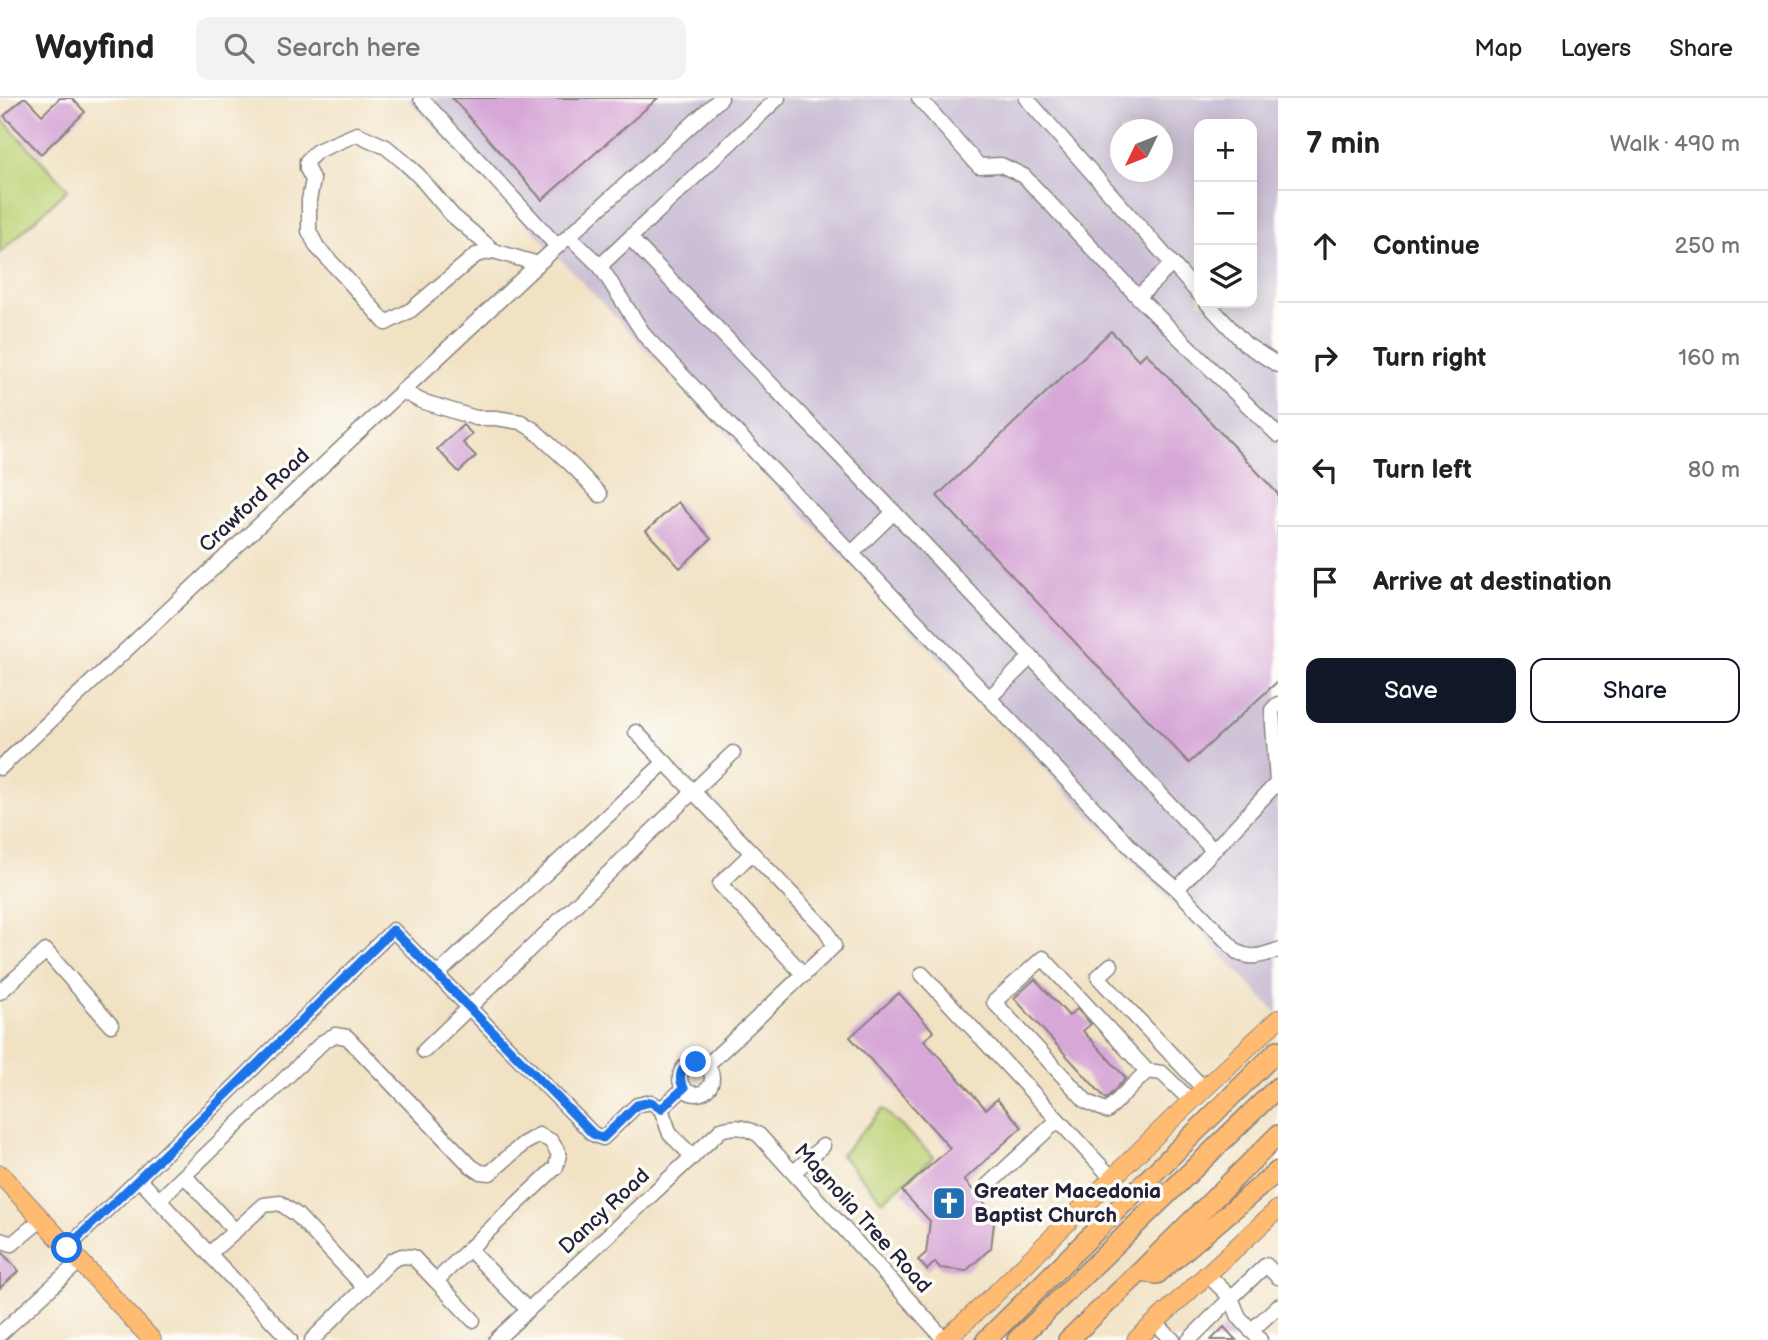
<!DOCTYPE html>
<meta charset="utf-8">
<style>
body{margin:0;font-family:"Balsamiq Sans",sans-serif;background:#f2f2f2;color:#222}
.controls{position:absolute;right:21px;top:21px;display:grid;overflow:hidden;border-radius:14px;box-shadow:0 4px 18px #0003}
.controls button{width:63px;height:63px;display:grid;place-items:center;padding:0;border:0;border-bottom:2px solid #e0e0e0;background:#fff;color:#222;font:35px sans-serif}
.compass{position:absolute;left:1110px;top:21px;width:63px;height:63px;border-radius:50%;background:#fff;box-shadow:0 4px 18px #0003;rotate:227deg}
.stop{position:absolute;width:21px;height:21px;margin:-16px;border:5px solid #1a73e8;border-radius:50%;background:#fff}
.stop.end{background:#1a73e8;border-color:#fff;box-shadow:0 2px 7px #0008}
.list{margin:0;padding:0;list-style:none}
h2{display:flex;justify-content:space-between;align-items:center;height:91px;margin:0;padding:0 28px;font-size:30px}
h2 small{font-size:23px;font-weight:400;color:#767676}
.list li{display:grid;grid-template-columns:46px 1fr auto;gap:21px;align-items:center;box-sizing:border-box;height:112px;padding:0 28px;border-top:2px solid #e0e0e0}
.list b{display:block;font-size:26px;white-space:nowrap}
.list em{font-size:23px;font-style:normal;color:#767676}
.actions{display:flex;gap:14px;padding:21px 28px}
.actions a{flex:1;padding:16px 0;border:2px solid #111827;border-radius:14px;text-align:center;font-size:24px;color:#111827}
.actions .main{background:#111827;color:#fff}
.icon{flex:none;width:38px;height:38px;fill:none;stroke:currentColor;stroke-width:2;stroke-linecap:round;stroke-linejoin:round}
.map{position:relative;flex:none;width:1278px;height:1242px;overflow:hidden}
header{display:flex;align-items:center;gap:42px;box-sizing:border-box;height:98px;padding:0 35px;background:#fff;border-bottom:2px solid #e0e0e0}
header strong{font-size:33px}
nav{display:flex;gap:38px;margin-inline-start:auto;font-size:24px}
.search{width:490px;height:63px;background:#f2f2f2;display:flex;align-items:center;gap:18px;box-sizing:border-box;padding:0 24px;border-radius:14px;color:#767676;font-size:26px}
main{display:flex}
aside{flex:1;background:#fff}
.map>svg:first-child{display:block}
.industrial{fill:#cbbfd5;fill-rule:evenodd}
.green{fill:#bdd174;stroke:#707a58;stroke-width:2}
.building{fill:#d7a8d7}
.lines{fill:none;stroke-linecap:round;stroke-linejoin:round}
.minor-casing{stroke:#8a8280;stroke-width:17}
.major-casing{stroke:#8a8280;stroke-width:20}
.highway-casing{stroke:#8a8280;stroke-width:22}
.minor{stroke:#fff;stroke-width:14}
.major{stroke:#febb71;stroke-width:18}
.highway{stroke:#febb71;stroke-width:19}
.route{stroke:#1a73e8;stroke-width:9}
.labels{text-anchor:middle;stroke-width:7;stroke-linejoin:round;paint-order:stroke}
.street-label{font-size:21px;fill:#22223b;stroke:#fdfcf7}
.poi-label{font-size:21px;font-weight:bold;fill:#22223b;stroke:#fdfcf7;text-anchor:start}
</style>
<header>
<strong>Wayfind</strong>
<div class="search"><svg class="icon" aria-label="search" viewBox="0 0 24 24"><circle cx="10" cy="10" r="6"/><path d="M15 15l6 6"/></svg>Search here</div>
<nav><a>Map</a><a>Layers</a><a>Share</a></nav>
</header>
<main>
<div class="map">
<svg width="1278" height="1242" viewBox="0 0 1278 1242">
<rect width="100%" height="100%" fill="#fdfcf7"/>
<filter id="ink" filterUnits="userSpaceOnUse"><feTurbulence type="fractalNoise" baseFrequency=".0143" numOctaves="2"/><feDisplacementMap in="SourceGraphic" scale="14" xChannelSelector="R" yChannelSelector="G"/><feConvolveMatrix kernelMatrix="1 2 1 2 8 2 1 2 1" color-interpolation-filters="sRGB"/></filter>
<filter id="wash" filterUnits="userSpaceOnUse"><feTurbulence type="fractalNoise" baseFrequency=".00686" numOctaves="4" result="noise"/><feDisplacementMap in="SourceGraphic" scale="28" xChannelSelector="R" yChannelSelector="G"/><feGaussianBlur stdDeviation="1.57" result="paint"/><feColorMatrix in="noise" values="0 0 0 0 0 0 0 0 0 0 0 0 0 0 0 0 0 1.4 0 .05"/><feComposite in="paint" operator="in"/></filter>
<g filter="url(#wash)">
<rect width="100%" height="100%" fill="#f1e2c4"/>
<path class="industrial" d="M 407,0 L 1278,0 L 1278,916 L 1130,760 ZM 1199,26 L 1252,26 L 1252,205 L 1199,205 ZM 1120,32 L 1162,32 L 1162,74 L 1120,74 Z"/>
<g class="green">
<path d="M 0,19 L 68,91 L 0,155 Z"/>
<path d="M 883,1011 L 934,1059 L 883,1103 L 841,1057 Z"/>
</g>
<g id="blocks">
<g class="building">
<path d="M 23,0 L 26,0 L 42,17 L 60,0 L 72,0 L 85,14 L 41,56 L 4,18 Z"/>
<path d="M 452,0 L 658,0 L 542,102 Z"/>
<path d="M 1111,233 L 1139,262 L 1146,255 L 1278,396 L 1278,583 L 1189,665 L 937,398 Z"/>
<path d="M 463,327 L 472,336 L 463,345 L 476,358 L 459,374 L 437,351 Z"/>
<path d="M 678,404 L 711,441 L 680,470 L 646,433 Z"/>
<path d="M 1035,881 L 1069,918 L 1077,911 L 1091,926 L 1083,933 L 1126,980 L 1106,1001 L 1014,900 Z"/>
<path d="M 899,895 L 934,934 L 924,942 L 986,1011 L 997,1001 L 1022,1029 L 964,1082 L 995,1117 L 991,1150 L 966,1173 L 940,1170 L 935,1164 L 927,1172 L 918,1162 L 926,1155 L 930,1123 L 902,1093 L 950,1050 L 850,939 Z"/>
<path d="M 0,1152 L 19,1173 L 0,1190 Z"/>
<path d="M 1224,1229 L 1236,1242 L 1211,1242 Z"/>
</g>
</g>
</g>
<g filter="url(#ink)">
<use href="#blocks" fill-opacity="0" stroke="#8a8280" stroke-width="2"/>
<g class="lines">
<g class="minor-casing">
<g id="minor">
<path d="M 421,0 L 557,148"/>
<path d="M 919,0 L 979,68 L 1001,67 L 1024,78 L 1138,199 L 1278,337"/>
<path d="M 1026,0 L 1199,196"/>
<path d="M 569,138 L 600,168 L 645,238 L 1142,761 L 1177,791"/>
<path d="M 631,141 L 894,414 L 1213,752"/>
<path d="M 494,153 L 452,117 L 418,77 L 403,63 L 386,49 L 357,36 L 317,53 L 307,63 L 307,71 L 313,82 L 309,102 L 309,133 L 317,149 L 345,179 L 386,225 L 411,212 L 476,157 L 494,153 L 538,166"/>
<path d="M 600,168 L 778,0"/>
<path d="M 1138,199 L 1172,166"/>
<path d="M 1207,205 L 1245,246 L 1278,267"/>
<path d="M 402,293 L 421,303 L 476,320 L 496,320 L 521,324 L 534,332 L 575,370 L 600,397"/>
<path d="M 852,455 L 894,414"/>
<path d="M 989,600 L 1031,559"/>
<path d="M 1278,606 L 1272,612 L 1277,685 L 1177,791 L 1237,854 C 1251,862 1263,857 1278,852"/>
<path d="M 636,634 L 826,832 L 834,848 L 706,968"/>
<path d="M 0,670 L 538,166 L 721,0"/>
<path d="M 752,755 L 720,786 L 804,877"/>
<path d="M 1111,867 L 1098,879 L 1204,991"/>
<path d="M 922,876 L 1112,1080"/>
<path d="M 437,877 L 665,664"/>
<path d="M 0,894 L 46,853 L 111,927"/>
<path d="M 424,953 L 733,655"/>
<circle cx="696" cy="980" r="16"/>
<path d="M 1147,973 L 1107,1013 L 1086,1003 L 994,904 L 1043,860 L 1147,973 L 1162,975 L 1191,1003"/>
<path d="M 684,990 L 661,1011 L 670,1036 L 693,1059"/>
<path d="M 794,1074 L 823,1048"/>
<path d="M 185,1078 L 235,1133"/>
<path d="M 139,1081 L 290,1242"/>
<path d="M 988,1087 L 1058,1022"/>
<path d="M 159,1102 L 323,944 L 335,937 L 347,939 L 471,1068 L 480,1074 L 490,1075 L 523,1046 L 539,1037 L 551,1043 L 559,1056 L 556,1069 L 469,1151"/>
<path d="M 0,1142 L 12,1146 L 42,1121"/>
<path d="M 67,1150 L 230,993 L 393,832 L 593,1036 L 603,1040 L 637,1007 L 651,1004 L 661,1011"/>
<path d="M 209,1156 L 264,1107 L 280,1105 L 297,1117 L 365,1190"/>
<path d="M 473,1222 L 436,1183 L 469,1151 L 528,1212"/>
<path d="M 1154,1224 L 1173,1242"/>
<path d="M 1251,1233 L 1278,1208"/>
<path d="M 0,1236 L 80,1163"/>
<path d="M 312,1242 L 392,1162 L 402,1158 L 413,1159 L 436,1183"/>
<path d="M 496,1242 L 721,1032 C 738,1027 744,1029 759,1037 L 945,1242"/>
<path d="M 1189,1242 L 1231,1200 L 1207,1176"/>
<path d="M 1260,1242 L 1239,1219 L 1231,1200 L 1266,1167 L 1278,1179"/>
</g>
</g>
<g class="major-casing">
<g id="major">
<path d="M 0,1076 L 152,1242"/>
<path d="M 945,1242 L 990,1201 L 1167,1026 L 1278,921"/>
<path d="M 1136,1242 L 1278,1111"/>
</g>
</g>
<g class="highway-casing">
<g id="highway">
<path d="M 1142,1174 L 1157,1176 L 1278,1073"/>
<path d="M 986,1242 L 1278,952"/>
<path d="M 1017,1242 L 1278,989"/>
<path d="M 1068,1242 L 1141,1173 L 1278,1037"/>
</g>
</g>
<use href="#minor" class="minor"/>
<use href="#major" class="major"/>
<use href="#highway" class="highway"/>
</g>
</g>
<g class="lines" filter="url(#ink)">
<path class="route" d="M 67,1150 L 230,993 L 393,832 L 593,1036 L 603,1040 L 637,1007 L 651,1004 L 661,1011 L 684,990 C 676,978 682,966 696,964"/>
</g>
<defs>
<g id="church-square" transform="scale(1.75)"><rect x="-9" y="-9" width="18" height="18" rx="4" fill="#1f6fb2" stroke="#fdfcf7"/><path d="M-1.2-6h2.4v3.5h3.3v2.4h-3.3V6h-2.4V-.1h-3.3v-2.4h3.3Z" fill="#fff"/></g>
</defs>
<g fill-rule="evenodd">
<use href="#church-square" x="949" y="1105"/>
</g>
<g class="labels">
<g class="street-label">
<text transform="translate(254 402) rotate(-43)" y="7">Crawford Road</text>
<text transform="translate(604 1113) rotate(-43)" y="7">Dancy Road</text>
<text transform="translate(863 1120) rotate(48)" y="7">Magnolia Tree Road</text>
</g>
<g class="poi-label">
<text x="974" y="1100">Greater Macedonia<tspan x="974" dy="24">Baptist Church</tspan></text>
</g>
</g>
</svg>
<div class="controls">
<button>+</button>
<button>−</button>
<button><svg class="icon" aria-label="layers" viewBox="0 0 24 24"><path d="M12 4l9 5-9 5-9-5zM3 14l9 5 9-5"/></svg></button>
</div>
<svg class="compass" viewBox="-18 -18 36 36"><path d="M0-13l5 13h-10z" fill="#e53935"/><path d="M0 13l5-13h-10z" fill="#767676"/></svg>
<div class="stop" style="left:67px;top:1150px"></div>
<div class="stop end" style="left:696px;top:964px"></div>
</div>
<aside>
<h2>7 min<small>Walk · 490 m</small></h2>
<ul class="list">
<li><svg class="icon" aria-label="ahead" viewBox="0 0 24 24"><path d="M12 20V5M6 11l6-6 6 6"/></svg><div><b>Continue</b></div><em>250 m</em></li>
<li><svg class="icon" aria-label="right" viewBox="0 0 24 24"><path d="M7 20v-9h11M14 6l5 5-5 5"/></svg><div><b>Turn right</b></div><em>160 m</em></li>
<li><svg class="icon" aria-label="left" viewBox="0 0 24 24"><path d="M17 20v-9H6M10 6l-5 5 5 5"/></svg><div><b>Turn left</b></div><em>80 m</em></li>
<li><svg class="icon" aria-label="arrive" viewBox="0 0 24 24"><path d="M6 21V4h12l-3 4 3 4H6"/></svg><div><b>Arrive at destination</b></div></li>
</ul>
<div class="actions"><a class="main">Save</a><a>Share</a></div>
</aside>
</main>
